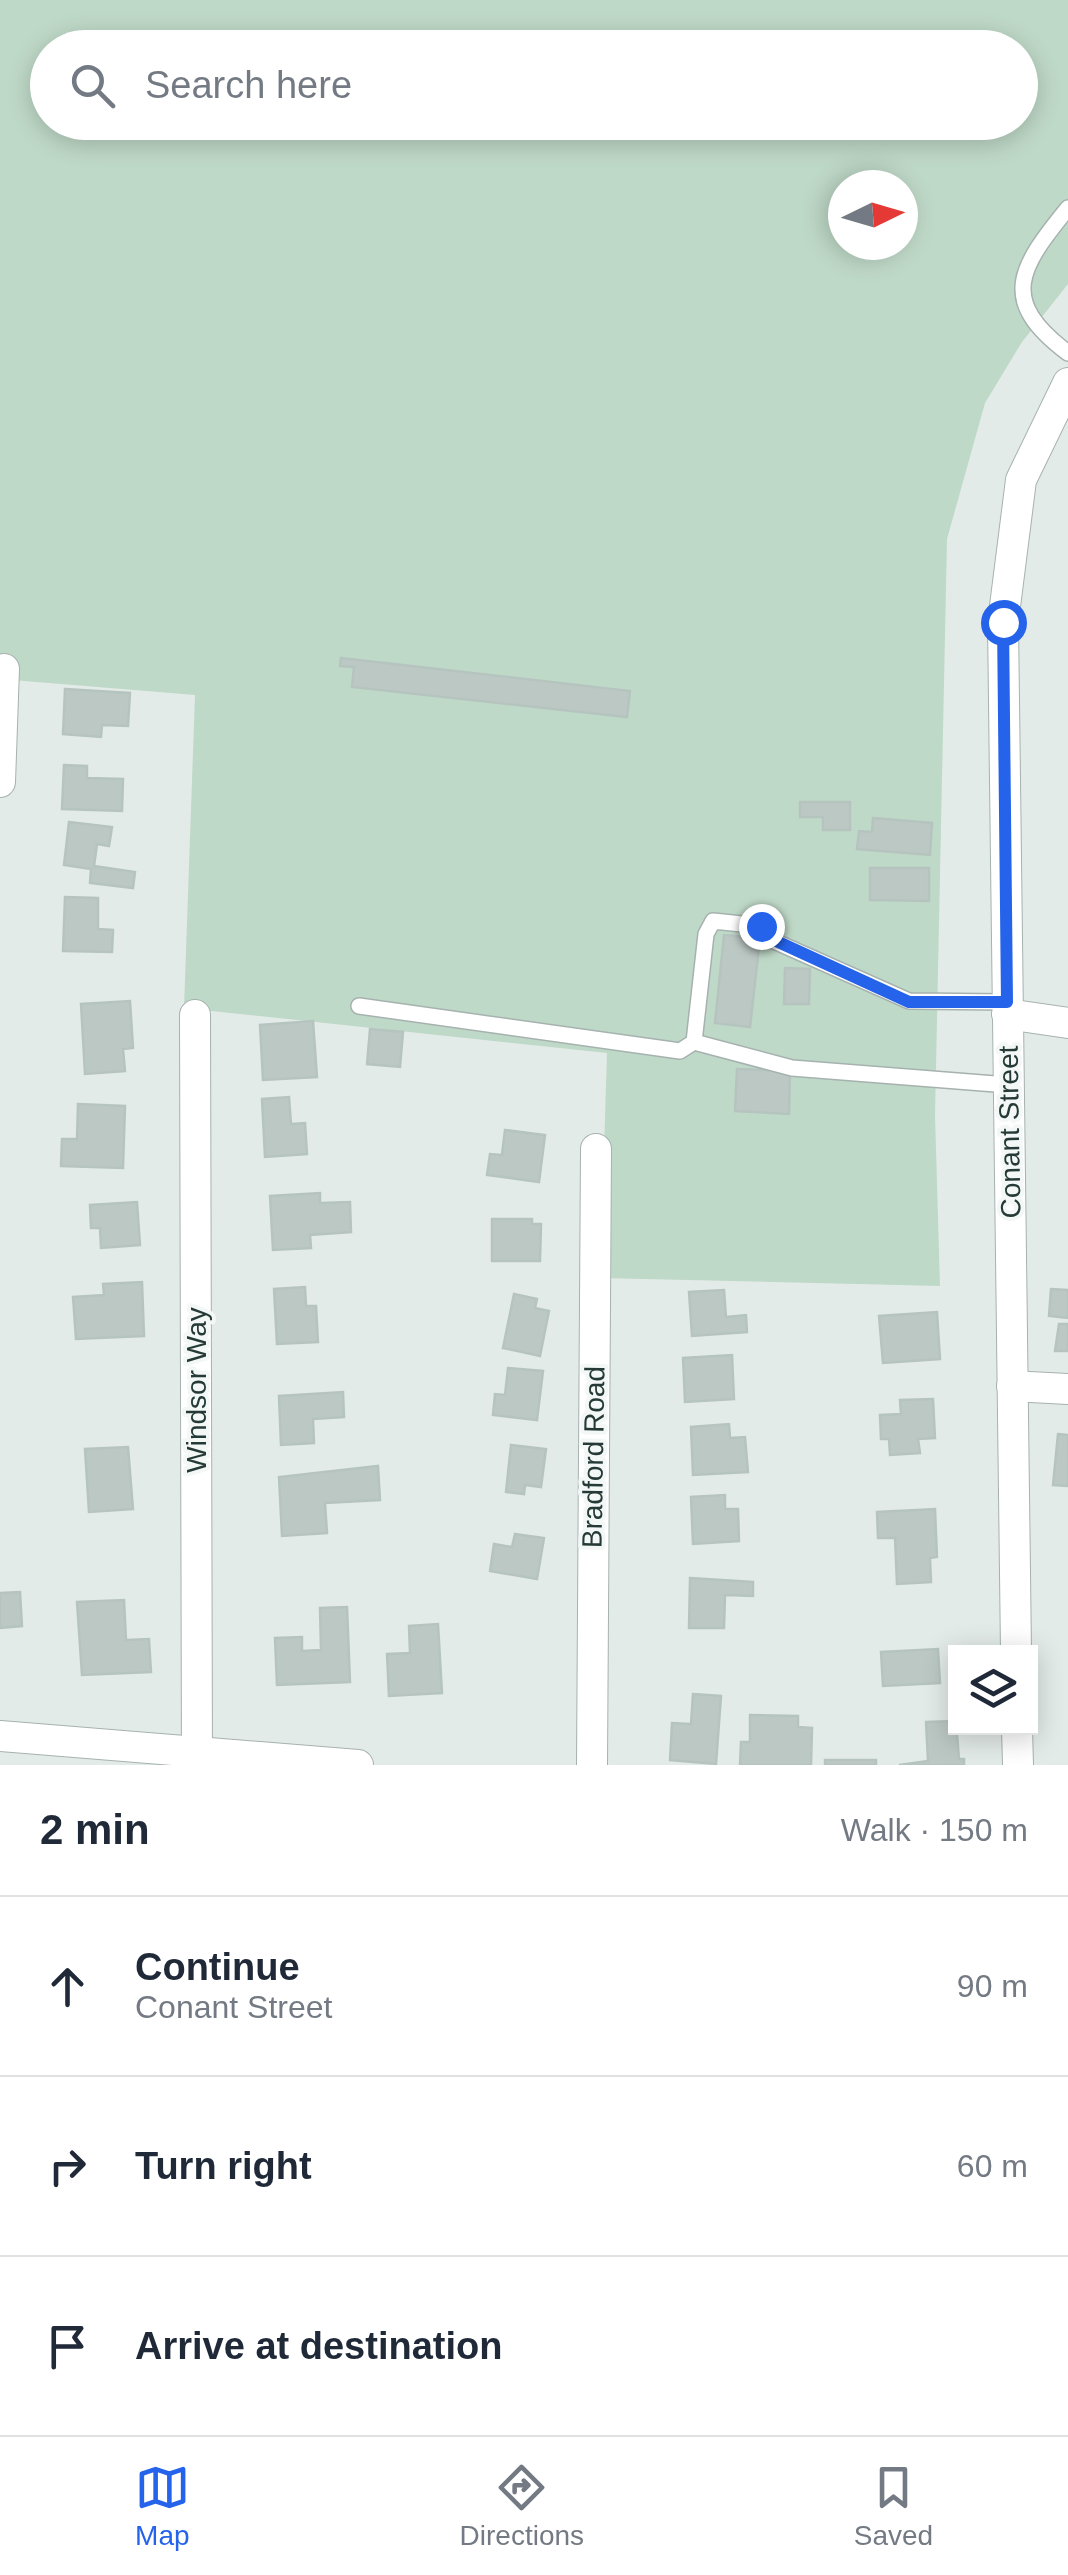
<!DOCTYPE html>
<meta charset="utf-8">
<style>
body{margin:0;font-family:Helvetica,sans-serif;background:#f6f6f7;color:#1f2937}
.controls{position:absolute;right:30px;bottom:30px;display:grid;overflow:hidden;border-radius:0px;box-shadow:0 5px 25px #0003}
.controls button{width:90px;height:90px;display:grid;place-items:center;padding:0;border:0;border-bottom:2px solid #e0e1e3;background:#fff;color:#1f2937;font:50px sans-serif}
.compass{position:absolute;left:828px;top:170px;width:90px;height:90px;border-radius:50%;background:#fff;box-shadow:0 5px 25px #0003;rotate:85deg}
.stop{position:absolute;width:30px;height:30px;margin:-22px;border:8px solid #2563eb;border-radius:50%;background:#fff}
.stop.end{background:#2563eb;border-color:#fff;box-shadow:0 2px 10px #0008}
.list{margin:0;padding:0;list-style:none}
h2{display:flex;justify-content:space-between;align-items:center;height:130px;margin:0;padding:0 40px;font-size:42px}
h2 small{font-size:32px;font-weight:400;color:#747a83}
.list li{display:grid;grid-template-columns:65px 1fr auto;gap:30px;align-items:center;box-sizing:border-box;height:180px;padding:0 40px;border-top:2px solid #e0e1e3}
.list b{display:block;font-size:38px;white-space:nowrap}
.list p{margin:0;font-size:32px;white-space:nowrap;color:#747a83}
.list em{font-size:32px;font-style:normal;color:#747a83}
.icon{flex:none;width:55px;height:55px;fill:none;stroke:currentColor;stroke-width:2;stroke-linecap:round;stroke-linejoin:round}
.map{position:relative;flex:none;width:1068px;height:1765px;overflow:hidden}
.search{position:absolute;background:#fff;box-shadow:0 5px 25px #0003;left:30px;right:30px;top:30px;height:110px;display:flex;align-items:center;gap:25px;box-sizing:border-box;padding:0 35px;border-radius:55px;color:#747a83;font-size:38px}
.sheet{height:670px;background:#fff}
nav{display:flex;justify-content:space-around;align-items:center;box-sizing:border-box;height:140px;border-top:2px solid #e0e1e3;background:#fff;font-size:28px;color:#747a83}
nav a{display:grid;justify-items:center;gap:5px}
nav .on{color:#2563eb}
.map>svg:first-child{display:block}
.green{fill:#bfd9c8;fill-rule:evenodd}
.building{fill:#bcc8c4;stroke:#b6c4bf;stroke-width:2.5}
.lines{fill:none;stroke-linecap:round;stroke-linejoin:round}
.service-casing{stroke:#a6b2af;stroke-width:18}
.minor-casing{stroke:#a6b2af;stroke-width:32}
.service{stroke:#fff;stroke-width:15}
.minor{stroke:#fff;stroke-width:30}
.route{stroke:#2563eb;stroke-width:12}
.labels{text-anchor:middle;stroke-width:8;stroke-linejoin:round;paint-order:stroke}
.street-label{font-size:28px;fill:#253a36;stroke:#f3f8f6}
</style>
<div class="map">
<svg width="1068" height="1765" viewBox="0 0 1068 1765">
<rect width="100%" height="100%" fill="#e3ebe8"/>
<path class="green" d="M 0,0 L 1068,0 L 1068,284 L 1022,342 L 985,403 L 947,539 L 935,1115 L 940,1286 L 600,1278 L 607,1053 L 184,1008 L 195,695 L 0,679 ZM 48,48 L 1020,48 L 1020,122 L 48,122 ZM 843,185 L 903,185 L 903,245 L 843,245 Z"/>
<g class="building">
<path d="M 341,658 L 630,691 L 627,717 L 352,687 L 354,667 L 340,666 Z"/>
<path d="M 65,689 L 130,693 L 128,726 L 102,725 L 101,737 L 63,734 Z"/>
<path d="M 64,765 L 87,766 L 87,778 L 123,779 L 122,811 L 62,809 Z"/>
<path d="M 800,802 L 850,802 L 850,830 L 823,830 L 823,817 L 800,817 Z"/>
<path d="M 873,818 L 932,823 L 930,855 L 857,849 L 859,831 L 872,832 Z"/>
<path d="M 69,822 L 112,827 L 109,846 L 97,844 L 94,866 L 135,872 L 133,888 L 90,883 L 91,869 L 64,865 Z"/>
<path d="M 870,868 L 929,868 L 929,901 L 870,900 Z"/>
<path d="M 65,897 L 98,898 L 98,929 L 113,930 L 112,952 L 63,951 Z"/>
<path d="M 724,935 L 760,938 L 750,1027 L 715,1023 Z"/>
<path d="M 785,968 L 810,969 L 809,1004 L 784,1004 Z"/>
<path d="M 130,1001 L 133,1048 L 123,1049 L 125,1071 L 85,1074 L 81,1004 Z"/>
<path d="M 313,1021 L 317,1077 L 263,1080 L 260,1025 Z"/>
<path d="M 370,1029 L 403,1032 L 400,1067 L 367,1064 Z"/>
<path d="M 737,1069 L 790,1071 L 789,1114 L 735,1111 Z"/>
<path d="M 289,1097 L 291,1124 L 305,1123 L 307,1154 L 265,1157 L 262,1099 Z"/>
<path d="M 78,1104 L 125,1106 L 123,1168 L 61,1166 L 62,1139 L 77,1139 Z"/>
<path d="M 505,1130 L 545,1135 L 539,1182 L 487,1175 L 490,1154 L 502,1155 Z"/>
<path d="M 320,1193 L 320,1203 L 350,1202 L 351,1232 L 310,1235 L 311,1248 L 273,1250 L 270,1196 Z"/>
<path d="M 137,1202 L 140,1245 L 101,1248 L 100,1228 L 91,1228 L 90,1205 Z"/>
<path d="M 492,1219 L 532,1219 L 532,1224 L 541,1224 L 540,1261 L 492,1261 Z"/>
<path d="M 142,1282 L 144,1336 L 76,1339 L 73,1297 L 104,1295 L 103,1284 Z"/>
<path d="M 305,1287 L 306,1306 L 316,1306 L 318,1342 L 277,1344 L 274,1289 Z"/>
<path d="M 1051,1289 L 1068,1290 L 1068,1318 L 1049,1316 Z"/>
<path d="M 724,1290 L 726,1317 L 746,1315 L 747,1332 L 692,1336 L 689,1292 Z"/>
<path d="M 514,1294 L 537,1299 L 535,1308 L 549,1311 L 540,1356 L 503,1348 Z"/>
<path d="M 937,1312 L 940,1359 L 883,1363 L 879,1316 Z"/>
<path d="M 1059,1324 L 1068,1324 L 1068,1351 L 1055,1351 Z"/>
<path d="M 732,1355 L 734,1399 L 685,1402 L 683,1358 Z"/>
<path d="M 508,1368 L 543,1371 L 537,1420 L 493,1415 L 495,1394 L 505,1395 Z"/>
<path d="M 343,1392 L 344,1417 L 313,1419 L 314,1443 L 281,1445 L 279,1396 Z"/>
<path d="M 933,1399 L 935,1438 L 918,1439 L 920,1453 L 890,1455 L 889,1439 L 881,1439 L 880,1415 L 901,1414 L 900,1400 Z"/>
<path d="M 729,1424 L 730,1438 L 745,1437 L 748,1472 L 693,1475 L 691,1427 Z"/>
<path d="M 1058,1434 L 1068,1435 L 1068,1486 L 1053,1485 Z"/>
<path d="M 511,1445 L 546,1449 L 541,1487 L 525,1485 L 524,1494 L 506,1492 Z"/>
<path d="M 128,1447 L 133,1509 L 89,1512 L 85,1449 Z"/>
<path d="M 378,1466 L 380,1500 L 325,1503 L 327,1533 L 282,1536 L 279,1477 Z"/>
<path d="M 725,1495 L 725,1509 L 738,1509 L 739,1541 L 693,1544 L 691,1497 Z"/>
<path d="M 935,1509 L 937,1557 L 930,1558 L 931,1582 L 897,1584 L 895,1538 L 878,1538 L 877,1512 Z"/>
<path d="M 515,1534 L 544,1538 L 537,1579 L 490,1571 L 494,1544 L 512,1547 Z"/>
<path d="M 690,1578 L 753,1582 L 753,1596 L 725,1595 L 724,1628 L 689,1628 Z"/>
<path d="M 20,1592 L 22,1626 L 0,1628 L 0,1593 Z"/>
<path d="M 124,1600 L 126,1640 L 149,1639 L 151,1672 L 82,1675 L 77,1602 Z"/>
<path d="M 347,1607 L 350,1682 L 277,1685 L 275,1638 L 302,1637 L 302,1651 L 321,1650 L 320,1608 Z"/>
<path d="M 438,1624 L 442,1693 L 389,1696 L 387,1654 L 410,1653 L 409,1626 Z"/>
<path d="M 938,1649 L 940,1683 L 883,1686 L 881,1652 Z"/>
<path d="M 693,1694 L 721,1696 L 716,1764 L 670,1760 L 672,1723 L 691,1724 Z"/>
<path d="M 750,1715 L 798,1716 L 798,1727 L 812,1728 L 811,1765 L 740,1765 L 741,1742 L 750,1742 Z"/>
<path d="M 956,1721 L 959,1759 L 964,1759 L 964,1765 L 899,1765 L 928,1761 L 926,1722 Z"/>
<rect x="825" y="1760" width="51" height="5"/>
</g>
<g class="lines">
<g class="service-casing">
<g id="service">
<path d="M 1068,208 C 1020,267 997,300 1068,353"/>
<path d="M 359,1006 L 680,1051 L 694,1042 L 706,934 L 713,921 L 761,926 L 774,941 L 909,1001 L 1007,1002"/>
<path d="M 694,1042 L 792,1068 L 1008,1085"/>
</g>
</g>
<g class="minor-casing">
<g id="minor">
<path d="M 0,782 L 4,669"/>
<path d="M 1007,1014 L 1068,1023"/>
<path d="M 195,1015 L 197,1765"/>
<path d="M 1012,1386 L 1068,1389"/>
<path d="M 1016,1652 L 1003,622 L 1021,480 L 1068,383"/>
<path d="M 1017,1728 L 1018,1765"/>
<path d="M 0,1736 L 358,1765"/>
<path d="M 592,1765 L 596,1149"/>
</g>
</g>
<use href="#service" class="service"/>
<use href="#minor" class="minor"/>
</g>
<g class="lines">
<path class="route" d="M 761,926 L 774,940 L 909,1002 L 1007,1002 L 1003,622"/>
</g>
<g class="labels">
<g class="street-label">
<text transform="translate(1009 1132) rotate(-91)" y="10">Conant Street</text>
<text transform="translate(196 1390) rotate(-90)" y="10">Windsor Way</text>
<text transform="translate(593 1457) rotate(-89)" y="10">Bradford Road</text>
</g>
</g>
</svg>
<div class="controls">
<button><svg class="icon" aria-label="layers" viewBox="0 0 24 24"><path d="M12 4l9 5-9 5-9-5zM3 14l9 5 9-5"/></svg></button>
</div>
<svg class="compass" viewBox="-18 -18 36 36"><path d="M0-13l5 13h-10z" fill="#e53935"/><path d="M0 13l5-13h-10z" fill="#747a83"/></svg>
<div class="stop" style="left:1003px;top:622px"></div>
<div class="stop end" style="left:761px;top:926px"></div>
<div class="search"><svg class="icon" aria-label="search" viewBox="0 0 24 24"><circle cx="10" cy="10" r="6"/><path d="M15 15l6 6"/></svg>Search here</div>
</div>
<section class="sheet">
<h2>2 min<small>Walk · 150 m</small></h2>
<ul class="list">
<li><svg class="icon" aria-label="ahead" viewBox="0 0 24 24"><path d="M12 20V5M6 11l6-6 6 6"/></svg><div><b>Continue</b><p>Conant Street</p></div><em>90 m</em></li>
<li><svg class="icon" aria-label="right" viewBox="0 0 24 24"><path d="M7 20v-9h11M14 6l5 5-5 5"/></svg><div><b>Turn right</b></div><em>60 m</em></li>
<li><svg class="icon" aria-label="arrive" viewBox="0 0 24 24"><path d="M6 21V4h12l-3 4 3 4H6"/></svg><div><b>Arrive at destination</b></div></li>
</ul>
</section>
<nav>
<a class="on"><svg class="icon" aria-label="map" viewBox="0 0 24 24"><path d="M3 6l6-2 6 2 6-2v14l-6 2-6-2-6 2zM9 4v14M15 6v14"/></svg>Map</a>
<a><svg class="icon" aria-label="directions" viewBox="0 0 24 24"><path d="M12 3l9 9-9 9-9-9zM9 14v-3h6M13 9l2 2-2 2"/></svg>Directions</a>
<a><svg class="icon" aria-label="saved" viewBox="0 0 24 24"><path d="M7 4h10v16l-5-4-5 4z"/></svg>Saved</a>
</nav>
